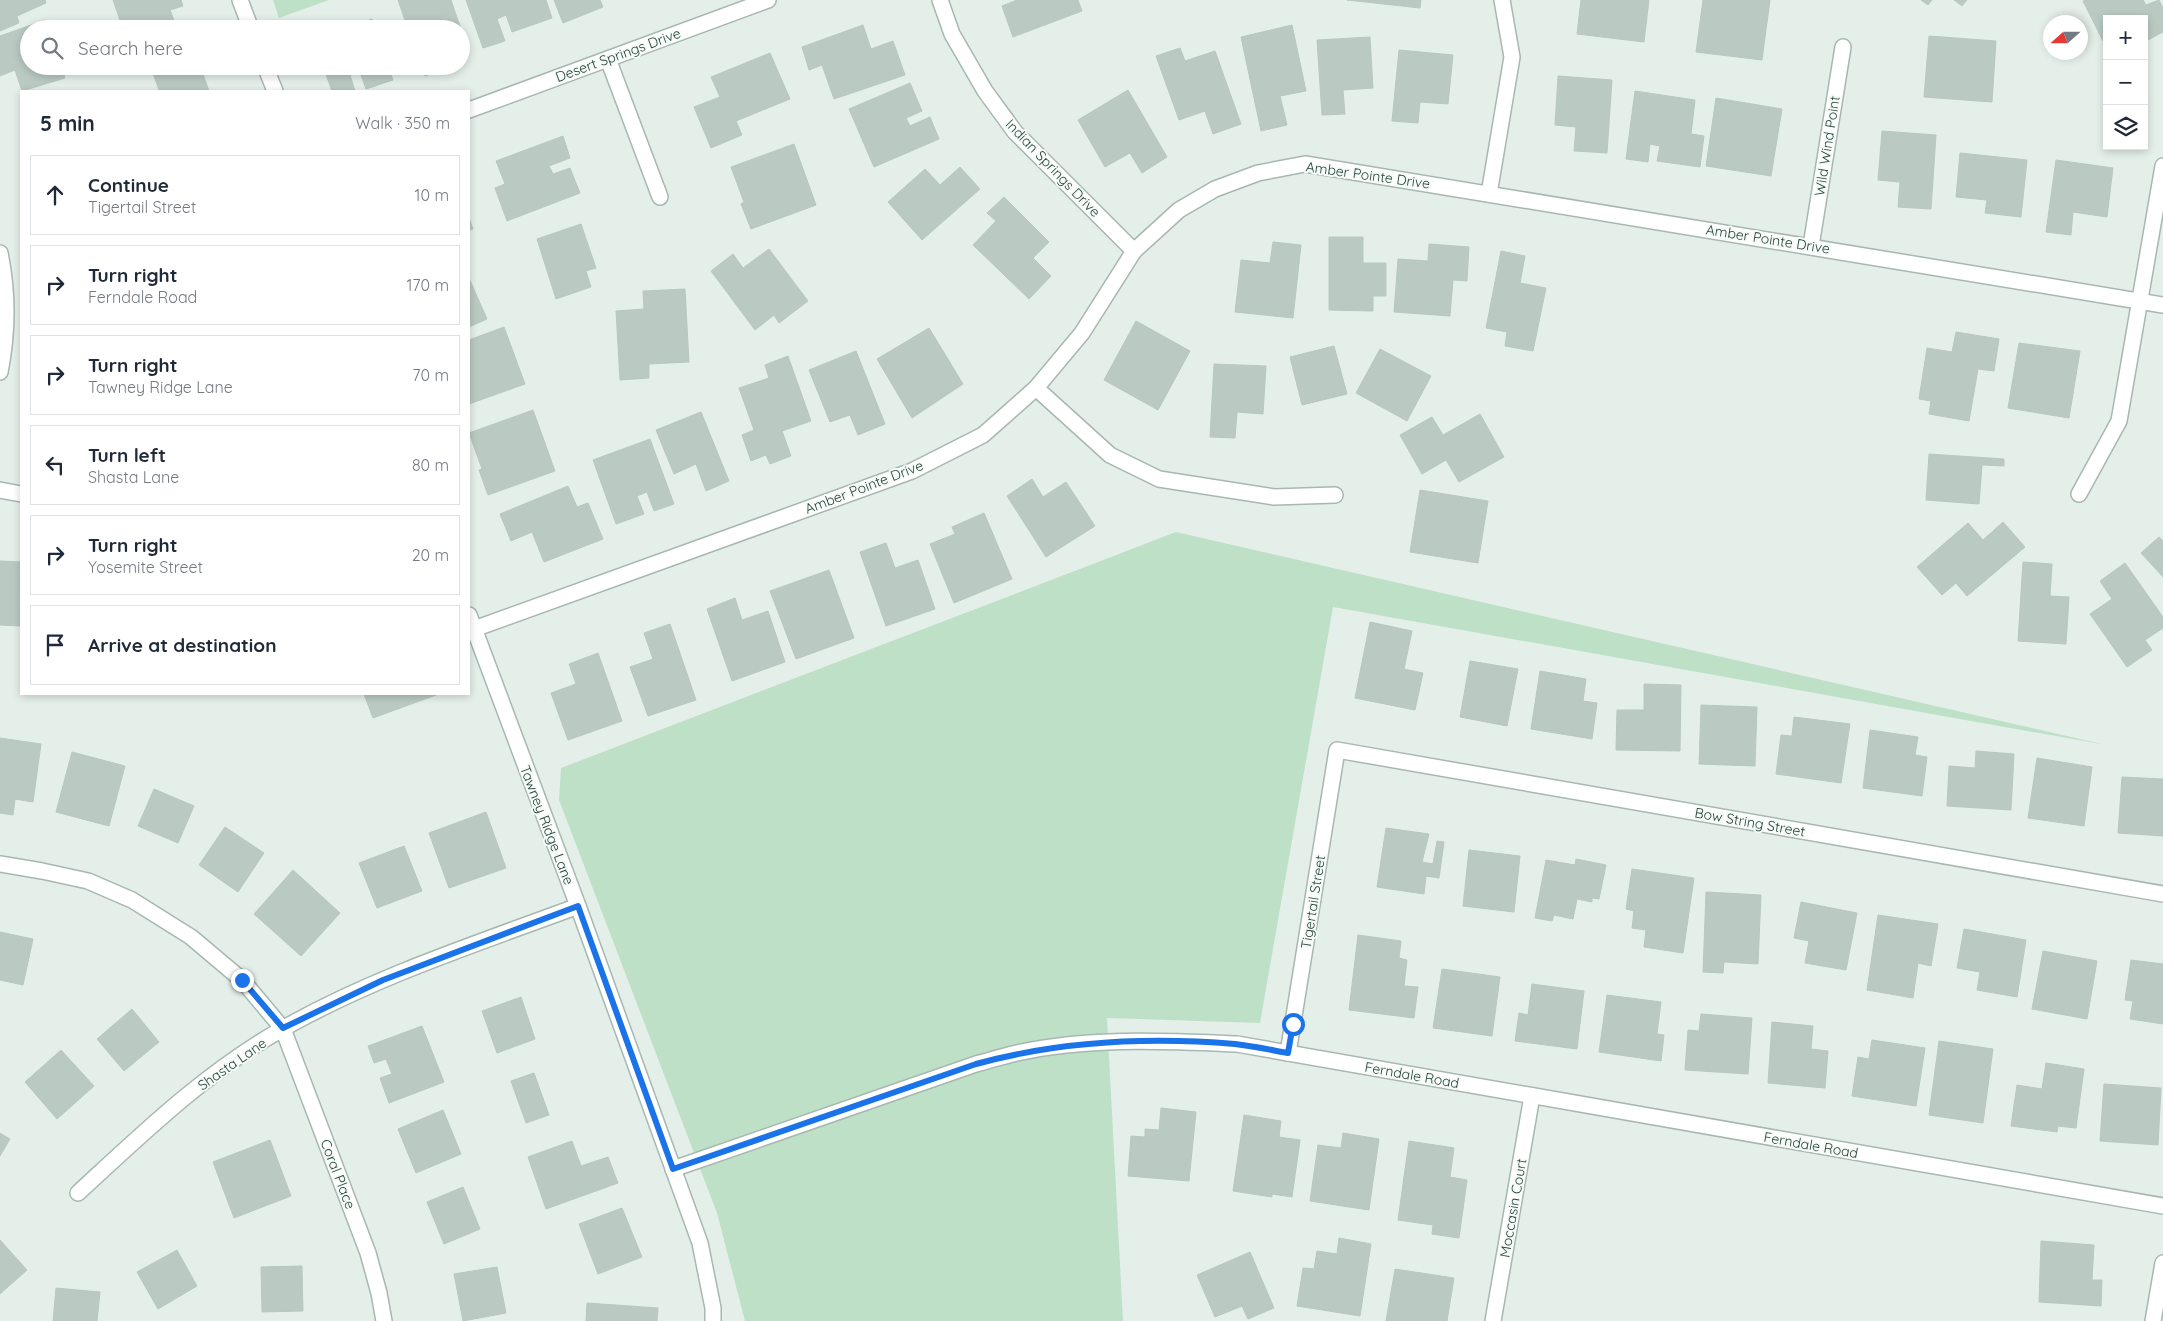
<!DOCTYPE html>
<meta charset="utf-8">
<style>
body{margin:0;font-family:Quicksand,sans-serif;background:#f2f2f3;color:#1f2937}
.controls{position:absolute;right:15px;top:15px;display:grid;overflow:hidden;border-radius:0px;box-shadow:0 2px 8px #0003}
.controls button{width:45px;height:45px;display:grid;place-items:center;padding:0;border:0;border-bottom:1px solid #e0e1e3;background:#fff;color:#1f2937;font:25px sans-serif}
.compass{position:absolute;left:2043px;top:15px;width:45px;height:45px;border-radius:50%;background:#fff;box-shadow:0 2px 8px #0003;rotate:249deg}
.stop{position:absolute;width:15px;height:15px;margin:-11px;border:4px solid #1a73e8;border-radius:50%;background:#fff}
.stop.end{background:#1a73e8;border-color:#fff;box-shadow:0 1px 5px #0008}
.list{margin:0;padding:0;list-style:none}
h2{display:flex;justify-content:space-between;align-items:center;height:65px;margin:0;padding:0 20px;font-size:21px}
h2 small{font-size:16px;font-weight:400;color:#747a83}
.list li{display:grid;grid-template-columns:32px 1fr auto;gap:15px;align-items:center;box-sizing:border-box;height:80px;margin:0 10px 10px;padding:0 10px;border:1px solid #e0e1e3;border-radius:0px}
.list b{display:block;font-size:19px;white-space:nowrap}
.list p{margin:0;font-size:16px;white-space:nowrap;color:#747a83}
.list em{font-size:16px;font-style:normal;color:#747a83}
.icon{flex:none;width:28px;height:28px;fill:none;stroke:currentColor;stroke-width:2;stroke-linecap:round;stroke-linejoin:round}
.map{position:relative;flex:none;width:2163px;height:1321px;overflow:hidden}
.search{position:absolute;background:#fff;box-shadow:0 2px 8px #0003;left:20px;top:20px;width:450px;height:55px;display:flex;align-items:center;gap:12px;box-sizing:border-box;padding:0 18px;border-radius:28px;color:#747a83;font-size:19px}
.panel{position:absolute;background:#fff;box-shadow:0 2px 8px #0003;left:20px;top:90px;width:450px;height:605px;border-radius:0px}
.map>svg:first-child{display:block}
.green{fill:#bee0c7}
.building{fill:#bacac3;stroke:#b7c8c1}
.lines{fill:none;stroke-linecap:round;stroke-linejoin:round}
.minor-casing{stroke:#a7b7b1;stroke-width:18}
.minor{stroke:#fff;stroke-width:15}
.route{stroke:#1a73e8;stroke-width:6}
.labels{text-anchor:middle;stroke-width:4;stroke-linejoin:round;paint-order:stroke}
.street-label{font-size:14px;fill:#244139;stroke:#f6fbf8}
</style>
<div class="map">
<svg width="2163" height="1321" viewBox="0 0 2163 1321">
<rect width="100%" height="100%" fill="#e5efea"/>
<g class="green">
<path d="M 273,0 L 329,0 L 279,18 Z"/>
<path d="M 1176,532 L 2106,745 L 1333,607 L 1260,1023 L 1107,1018 L 1123,1321 L 745,1321 L 717,1213 L 559,800 L 561,768 Z"/>
</g>
<g class="building">
<path d="M 0,0 L 45,0 L 46,3 L 17,16 L 19,23 L 0,31 Z"/>
<path d="M 113,0 L 181,0 L 183,6 L 170,10 L 175,23 L 162,29 L 123,29 Z"/>
<path d="M 398,0 L 451,0 L 461,29 L 408,29 Z"/>
<path d="M 466,0 L 546,0 L 552,18 L 512,32 L 506,15 L 497,19 L 505,41 L 483,48 Z"/>
<path d="M 554,0 L 600,0 L 603,7 L 563,23 Z"/>
<path d="M 1017,0 L 1078,0 L 1082,11 L 1013,37 L 1002,6 Z"/>
<path d="M 1347,0 L 1421,0 L 1420,8 Z"/>
<path d="M 1581,0 L 1649,0 L 1644,42 L 1577,34 Z"/>
<path d="M 1703,0 L 1770,0 L 1762,60 L 1696,52 Z"/>
<path d="M 1921,0 L 1932,0 L 1928,5 Z"/>
<path d="M 1954,0 L 1967,0 L 1962,6 Z"/>
<path d="M 2085,0 L 2143,0 L 2146,5 L 2159,0 L 2163,8 L 2163,32 L 2144,42 L 2144,19 L 2107,19 L 2107,39 L 2103,41 L 2083,1 Z"/>
<path d="M 372,19 L 375,29 L 344,29 Z"/>
<path d="M 45,20 L 48,29 L 29,29 L 29,66 L 61,66 L 65,78 L 22,91 L 15,70 L 0,76 L 0,36 Z"/>
<path d="M 863,25 L 871,49 L 893,41 L 905,75 L 834,99 L 822,65 L 809,70 L 802,47 Z"/>
<path d="M 1292,25 L 1306,91 L 1280,96 L 1287,125 L 1261,131 L 1241,37 Z"/>
<path d="M 1929,36 L 1996,41 L 1992,102 L 1924,97 Z"/>
<path d="M 1370,37 L 1373,88 L 1343,90 L 1345,114 L 1322,115 L 1317,40 Z"/>
<path d="M 1180,48 L 1185,61 L 1215,51 L 1241,124 L 1213,134 L 1205,111 L 1179,120 L 1156,56 Z"/>
<path d="M 1399,50 L 1453,55 L 1448,104 L 1420,102 L 1418,123 L 1392,121 Z"/>
<path d="M 770,53 L 790,99 L 736,121 L 742,135 L 711,148 L 694,107 L 720,97 L 711,77 Z"/>
<path d="M 173,66 L 200,66 L 209,91 L 155,91 L 159,90 L 153,73 Z"/>
<path d="M 323,66 L 388,66 L 393,80 L 366,89 L 360,72 L 350,75 L 355,91 L 332,91 Z"/>
<path d="M 421,66 L 449,66 L 450,67 L 425,76 Z"/>
<path d="M 1558,76 L 1612,80 L 1607,153 L 1574,151 L 1576,127 L 1555,125 Z"/>
<path d="M 910,83 L 922,111 L 906,118 L 910,126 L 930,117 L 939,139 L 874,167 L 849,109 Z"/>
<path d="M 1128,90 L 1167,157 L 1142,173 L 1130,153 L 1105,167 L 1078,120 Z"/>
<path d="M 1635,91 L 1695,100 L 1691,134 L 1704,136 L 1700,167 L 1657,161 L 1660,146 L 1650,144 L 1648,162 L 1626,159 Z"/>
<path d="M 1716,98 L 1782,109 L 1771,176 L 1706,166 Z"/>
<path d="M 1882,131 L 1936,135 L 1931,209 L 1898,207 L 1900,182 L 1878,180 Z"/>
<path d="M 563,136 L 570,158 L 549,166 L 553,174 L 570,168 L 580,193 L 507,221 L 495,188 L 505,184 L 496,161 Z"/>
<path d="M 794,144 L 816,205 L 751,229 L 741,204 L 744,202 L 731,167 Z"/>
<path d="M 1960,153 L 2027,160 L 2021,217 L 1985,213 L 1987,200 L 1956,197 Z"/>
<path d="M 2056,160 L 2113,168 L 2107,217 L 2073,212 L 2071,235 L 2046,232 Z"/>
<path d="M 960,167 L 980,189 L 922,240 L 888,202 L 925,169 L 940,185 Z"/>
<path d="M 1004,197 L 1049,242 L 1033,258 L 1051,276 L 1029,299 L 973,245 L 996,221 L 987,213 Z"/>
<path d="M 469,218 L 473,229 L 469,230 Z"/>
<path d="M 581,224 L 596,268 L 586,271 L 591,287 L 556,299 L 537,239 Z"/>
<path d="M 1329,237 L 1363,237 L 1363,263 L 1386,263 L 1386,296 L 1373,296 L 1373,311 L 1329,310 Z"/>
<path d="M 1273,242 L 1301,245 L 1293,318 L 1235,312 L 1241,260 L 1270,263 Z"/>
<path d="M 1429,244 L 1469,247 L 1467,281 L 1453,280 L 1450,316 L 1394,312 L 1398,259 L 1428,261 Z"/>
<path d="M 769,249 L 808,301 L 779,323 L 774,315 L 755,330 L 711,271 L 733,254 L 743,268 Z"/>
<path d="M 1501,251 L 1525,256 L 1520,283 L 1546,288 L 1533,351 L 1505,346 L 1507,332 L 1486,328 Z"/>
<path d="M 469,278 L 487,319 L 469,327 Z"/>
<path d="M 685,289 L 689,362 L 649,364 L 649,378 L 620,380 L 616,311 L 644,309 L 643,291 Z"/>
<path d="M 1136,321 L 1190,351 L 1158,410 L 1104,380 Z"/>
<path d="M 504,327 L 525,384 L 469,404 L 469,340 Z"/>
<path d="M 929,328 L 963,384 L 912,418 L 877,359 Z"/>
<path d="M 1956,332 L 1999,339 L 1994,371 L 1978,369 L 1969,421 L 1929,414 L 1931,401 L 1919,399 L 1927,348 L 1952,352 Z"/>
<path d="M 2019,343 L 2080,351 L 2069,418 L 2008,408 Z"/>
<path d="M 1334,346 L 1347,394 L 1302,405 L 1290,357 Z"/>
<path d="M 1380,349 L 1431,376 L 1407,421 L 1356,393 Z"/>
<path d="M 856,351 L 885,424 L 858,435 L 850,415 L 830,422 L 809,370 Z"/>
<path d="M 788,356 L 811,421 L 782,431 L 791,456 L 770,464 L 766,455 L 751,461 L 742,435 L 754,430 L 739,388 L 769,378 L 765,365 Z"/>
<path d="M 1214,364 L 1266,366 L 1263,414 L 1237,412 L 1235,438 L 1210,437 Z"/>
<path d="M 533,410 L 555,471 L 488,495 L 479,470 L 482,469 L 469,433 Z"/>
<path d="M 701,412 L 729,481 L 706,491 L 696,464 L 674,474 L 656,430 Z"/>
<path d="M 1480,414 L 1504,457 L 1459,482 L 1446,460 L 1422,474 L 1400,435 L 1432,417 L 1443,435 Z"/>
<path d="M 650,439 L 674,504 L 654,511 L 647,492 L 637,496 L 644,514 L 616,524 L 593,460 Z"/>
<path d="M 1929,454 L 2004,459 L 2004,466 L 1982,465 L 1979,504 L 1926,500 Z"/>
<path d="M 1032,479 L 1043,497 L 1066,482 L 1095,526 L 1046,557 L 1007,496 Z"/>
<path d="M 568,486 L 577,507 L 588,503 L 603,539 L 544,562 L 532,532 L 511,541 L 500,514 Z"/>
<path d="M 1420,490 L 1488,501 L 1478,563 L 1410,552 Z"/>
<path d="M 984,513 L 1012,579 L 954,603 L 930,544 L 955,534 L 952,527 Z"/>
<path d="M 2003,522 L 2025,547 L 1967,596 L 1956,583 L 1942,595 L 1917,567 L 1968,523 L 1983,540 Z"/>
<path d="M 2159,537 L 2163,541 L 2163,577 L 2141,553 Z"/>
<path d="M 886,543 L 895,568 L 918,560 L 935,609 L 886,626 L 860,552 Z"/>
<path d="M 0,561 L 21,562 L 21,626 L 0,625 Z"/>
<path d="M 2023,562 L 2052,564 L 2050,596 L 2069,597 L 2066,644 L 2018,641 Z"/>
<path d="M 2125,563 L 2163,617 L 2163,628 L 2145,640 L 2152,650 L 2127,667 L 2090,614 L 2112,599 L 2100,581 Z"/>
<path d="M 829,570 L 854,638 L 796,659 L 770,591 Z"/>
<path d="M 735,598 L 742,620 L 768,611 L 785,662 L 732,681 L 707,609 Z"/>
<path d="M 1370,622 L 1412,631 L 1404,669 L 1423,673 L 1415,710 L 1355,698 Z"/>
<path d="M 670,624 L 696,700 L 648,716 L 630,667 L 653,659 L 644,633 Z"/>
<path d="M 598,653 L 622,721 L 568,740 L 551,693 L 576,684 L 569,664 Z"/>
<path d="M 1470,661 L 1518,669 L 1507,726 L 1460,717 Z"/>
<path d="M 1540,671 L 1586,679 L 1583,701 L 1597,703 L 1592,739 L 1531,729 Z"/>
<path d="M 1644,684 L 1681,685 L 1680,751 L 1616,750 L 1617,710 L 1644,710 Z"/>
<path d="M 364,694 L 436,694 L 436,695 L 373,718 Z"/>
<path d="M 1701,705 L 1757,707 L 1755,766 L 1699,764 Z"/>
<path d="M 1794,717 L 1850,724 L 1841,783 L 1776,774 L 1781,735 L 1792,736 Z"/>
<path d="M 1870,730 L 1918,737 L 1915,755 L 1927,757 L 1922,796 L 1863,788 Z"/>
<path d="M 0,738 L 41,744 L 33,802 L 15,799 L 13,815 L 0,813 Z"/>
<path d="M 1976,751 L 2014,754 L 2011,810 L 1947,806 L 1949,766 L 1975,768 Z"/>
<path d="M 72,752 L 125,766 L 109,826 L 56,812 Z"/>
<path d="M 2037,758 L 2092,767 L 2084,826 L 2028,818 Z"/>
<path d="M 2122,777 L 2163,779 L 2163,836 L 2118,833 Z"/>
<path d="M 154,789 L 194,806 L 178,843 L 138,826 Z"/>
<path d="M 486,812 L 506,868 L 449,888 L 429,833 Z"/>
<path d="M 225,827 L 264,853 L 238,892 L 199,865 Z"/>
<path d="M 1386,828 L 1429,834 L 1422,862 L 1433,864 L 1437,841 L 1444,842 L 1439,878 L 1426,876 L 1424,894 L 1377,887 Z"/>
<path d="M 404,846 L 422,891 L 377,908 L 359,863 Z"/>
<path d="M 1469,850 L 1520,856 L 1514,912 L 1463,906 Z"/>
<path d="M 1576,859 L 1606,865 L 1599,899 L 1592,898 L 1592,902 L 1577,899 L 1573,919 L 1554,915 L 1552,921 L 1535,918 L 1546,860 L 1575,865 Z"/>
<path d="M 1632,869 L 1694,878 L 1683,953 L 1644,947 L 1646,930 L 1632,928 L 1634,911 L 1626,909 Z"/>
<path d="M 293,870 L 340,913 L 301,956 L 254,914 Z"/>
<path d="M 1706,892 L 1761,895 L 1758,964 L 1724,962 L 1723,973 L 1703,972 Z"/>
<path d="M 1801,902 L 1857,913 L 1846,970 L 1805,963 L 1809,941 L 1794,938 Z"/>
<path d="M 1878,915 L 1938,924 L 1931,966 L 1918,963 L 1913,998 L 1867,990 Z"/>
<path d="M 1964,929 L 2026,940 L 2017,997 L 1977,990 L 1980,972 L 1957,968 Z"/>
<path d="M 0,932 L 33,939 L 23,985 L 0,980 Z"/>
<path d="M 1358,935 L 1401,941 L 1399,958 L 1407,960 L 1404,986 L 1418,987 L 1414,1018 L 1349,1010 Z"/>
<path d="M 2043,951 L 2097,961 L 2087,1019 L 2032,1009 Z"/>
<path d="M 2131,960 L 2163,964 L 2163,1024 L 2130,1019 L 2133,1001 L 2125,1000 Z"/>
<path d="M 1442,969 L 1500,977 L 1492,1036 L 1433,1028 Z"/>
<path d="M 1532,984 L 1584,991 L 1577,1049 L 1515,1041 L 1519,1013 L 1528,1015 Z"/>
<path d="M 1607,995 L 1661,1002 L 1657,1034 L 1664,1035 L 1661,1061 L 1599,1052 Z"/>
<path d="M 521,997 L 535,1039 L 497,1053 L 482,1011 Z"/>
<path d="M 132,1009 L 159,1042 L 124,1071 L 97,1039 Z"/>
<path d="M 1701,1014 L 1752,1018 L 1748,1074 L 1685,1070 L 1688,1030 L 1699,1031 Z"/>
<path d="M 1772,1022 L 1813,1026 L 1811,1049 L 1828,1051 L 1825,1088 L 1768,1083 Z"/>
<path d="M 422,1026 L 444,1082 L 389,1103 L 380,1078 L 392,1074 L 386,1059 L 374,1063 L 368,1046 Z"/>
<path d="M 1872,1040 L 1925,1048 L 1916,1106 L 1852,1096 L 1858,1057 L 1869,1059 Z"/>
<path d="M 1939,1041 L 1993,1049 L 1983,1123 L 1929,1115 Z"/>
<path d="M 61,1050 L 94,1086 L 57,1119 L 25,1082 Z"/>
<path d="M 2046,1063 L 2084,1069 L 2076,1128 L 2058,1126 L 2057,1132 L 2011,1126 L 2017,1085 L 2042,1089 Z"/>
<path d="M 534,1073 L 549,1115 L 526,1123 L 511,1081 Z"/>
<path d="M 2104,1084 L 2161,1088 L 2158,1145 L 2100,1141 Z"/>
<path d="M 1161,1108 L 1196,1112 L 1189,1181 L 1128,1176 L 1131,1136 L 1145,1137 L 1145,1129 L 1159,1130 Z"/>
<path d="M 443,1110 L 461,1154 L 416,1173 L 398,1129 Z"/>
<path d="M 1244,1115 L 1281,1121 L 1279,1137 L 1300,1140 L 1292,1197 L 1272,1194 L 1272,1197 L 1233,1191 Z"/>
<path d="M 0,1133 L 10,1139 L 0,1156 Z"/>
<path d="M 1343,1133 L 1379,1139 L 1369,1210 L 1310,1201 L 1318,1145 L 1341,1148 Z"/>
<path d="M 270,1140 L 291,1196 L 234,1218 L 213,1162 Z"/>
<path d="M 572,1141 L 581,1166 L 608,1157 L 618,1183 L 546,1209 L 528,1157 Z"/>
<path d="M 1409,1141 L 1454,1148 L 1450,1177 L 1467,1180 L 1459,1238 L 1432,1234 L 1433,1225 L 1398,1220 Z"/>
<path d="M 463,1187 L 480,1229 L 444,1244 L 427,1202 Z"/>
<path d="M 622,1208 L 642,1257 L 598,1274 L 579,1224 Z"/>
<path d="M 1339,1238 L 1371,1244 L 1360,1316 L 1297,1306 L 1303,1268 L 1314,1269 L 1317,1251 L 1337,1254 Z"/>
<path d="M 0,1240 L 27,1270 L 0,1294 Z"/>
<path d="M 2041,1241 L 2094,1245 L 2092,1280 L 2102,1280 L 2101,1306 L 2039,1302 Z"/>
<path d="M 177,1250 L 197,1286 L 158,1309 L 137,1272 Z"/>
<path d="M 1250,1252 L 1274,1308 L 1248,1319 L 1242,1306 L 1215,1317 L 1197,1275 Z"/>
<path d="M 302,1266 L 303,1311 L 262,1312 L 261,1267 Z"/>
<path d="M 497,1267 L 506,1313 L 463,1321 L 454,1274 Z"/>
<path d="M 1395,1269 L 1454,1278 L 1447,1321 L 1386,1321 Z"/>
<path d="M 56,1288 L 100,1292 L 97,1321 L 53,1321 Z"/>
<path d="M 587,1303 L 658,1308 L 657,1321 L 586,1321 Z"/>
</g>
<g class="lines">
<g class="minor-casing">
<g id="minor">
<path d="M 240,0 L 251,29"/>
<path d="M 940,0 L 952,34 L 985,91 L 1015,132 L 1134,251"/>
<path d="M 608,59 L 660,197"/>
<path d="M 265,66 L 275,91"/>
<path d="M 469,110 L 768,0"/>
<path d="M 1489,194 L 1512,57 L 1502,0"/>
<path d="M 1811,246 L 1843,47"/>
<path d="M 0,253 C 8,292 8,332 0,372"/>
<path d="M 1036,388 L 1110,455 L 1159,479 L 1274,497 L 1335,495"/>
<path d="M 0,490 L 21,494"/>
<path d="M 2079,494 L 2119,421 L 2163,166"/>
<path d="M 469,615 L 578,906 L 700,1243 L 713,1308 L 713,1321"/>
<path d="M 474,629 L 912,471 L 983,435 L 1036,388 L 1082,333 L 1134,251 L 1179,210 L 1215,189 L 1258,173 L 1305,164 L 2163,305"/>
<path d="M 0,864 L 42,871 L 88,881 L 132,900 L 191,937 L 242,980 L 283,1029 L 368,1253 L 379,1293 L 384,1321"/>
<path d="M 1288,1053 L 1337,750 L 2163,894"/>
<path d="M 673,1169 L 976,1064 C 990,1060 1004,1056 1017,1053 C 1088,1037 1165,1041 1237,1044 L 2163,1206"/>
<path d="M 78,1193 C 143,1133 207,1071 284,1028 C 376,976 479,943 578,906"/>
<path d="M 1493,1321 L 1532,1096"/>
<path d="M 2153,1321 L 2163,1263"/>
</g>
</g>
<use href="#minor" class="minor"/>
</g>
<g class="lines">
<path class="route" d="M 242,980 L 283,1028 L 383,980 L 578,906 L 673,1169 L 976,1064 C 1060,1041 1149,1037 1235,1044 C 1253,1046 1271,1050 1288,1053 L 1293,1024"/>
</g>
<g class="labels">
<g class="street-label">
<text transform="translate(618 55) rotate(-20)" y="5">Desert Springs Drive</text>
<text transform="translate(1827 146) rotate(-81)" y="5">Wild Wind Point</text>
<text transform="translate(1053 168) rotate(46)" y="5">Indian Springs Drive</text>
<text transform="translate(1368 175) rotate(8)" y="5">Amber Pointe Drive</text>
<text transform="translate(1768 239) rotate(9)" y="5">Amber Pointe Drive</text>
<text transform="translate(864 487) rotate(-21)" y="5">Amber Pointe Drive</text>
<text transform="translate(1750 822) rotate(10)" y="5">Bow String Street</text>
<text transform="translate(547 825) rotate(69)" y="5">Tawney Ridge Lane</text>
<text transform="translate(1313 902) rotate(-81)" y="5">Tigertail Street</text>
<text transform="translate(232 1064) rotate(-35)" y="5">Shasta Lane</text>
<text transform="translate(1412 1075) rotate(10)" y="5">Ferndale Road</text>
<text transform="translate(1811 1145) rotate(10)" y="5">Ferndale Road</text>
<text transform="translate(338 1174) rotate(69)" y="5">Coral Place</text>
<text transform="translate(1513 1208) rotate(-80)" y="5">Moccasin Court</text>
</g>
</g>
</svg>
<div class="controls">
<button>+</button>
<button>−</button>
<button><svg class="icon" aria-label="layers" viewBox="0 0 24 24"><path d="M12 4l9 5-9 5-9-5zM3 14l9 5 9-5"/></svg></button>
</div>
<svg class="compass" viewBox="-18 -18 36 36"><path d="M0-13l5 13h-10z" fill="#e53935"/><path d="M0 13l5-13h-10z" fill="#747a83"/></svg>
<div class="stop" style="left:1293px;top:1024px"></div>
<div class="stop end" style="left:242px;top:980px"></div>
<div class="search"><svg class="icon" aria-label="search" viewBox="0 0 24 24"><circle cx="10" cy="10" r="6"/><path d="M15 15l6 6"/></svg>Search here</div>
<section class="panel">
<h2>5 min<small>Walk · 350 m</small></h2>
<ul class="list">
<li><svg class="icon" aria-label="ahead" viewBox="0 0 24 24"><path d="M12 20V5M6 11l6-6 6 6"/></svg><div><b>Continue</b><p>Tigertail Street</p></div><em>10 m</em></li>
<li><svg class="icon" aria-label="right" viewBox="0 0 24 24"><path d="M7 20v-9h11M14 6l5 5-5 5"/></svg><div><b>Turn right</b><p>Ferndale Road</p></div><em>170 m</em></li>
<li><svg class="icon" aria-label="right" viewBox="0 0 24 24"><path d="M7 20v-9h11M14 6l5 5-5 5"/></svg><div><b>Turn right</b><p>Tawney Ridge Lane</p></div><em>70 m</em></li>
<li><svg class="icon" aria-label="left" viewBox="0 0 24 24"><path d="M17 20v-9H6M10 6l-5 5 5 5"/></svg><div><b>Turn left</b><p>Shasta Lane</p></div><em>80 m</em></li>
<li><svg class="icon" aria-label="right" viewBox="0 0 24 24"><path d="M7 20v-9h11M14 6l5 5-5 5"/></svg><div><b>Turn right</b><p>Yosemite Street</p></div><em>20 m</em></li>
<li><svg class="icon" aria-label="arrive" viewBox="0 0 24 24"><path d="M6 21V4h12l-3 4 3 4H6"/></svg><div><b>Arrive at destination</b></div></li>
</ul>
</section>
</div>
